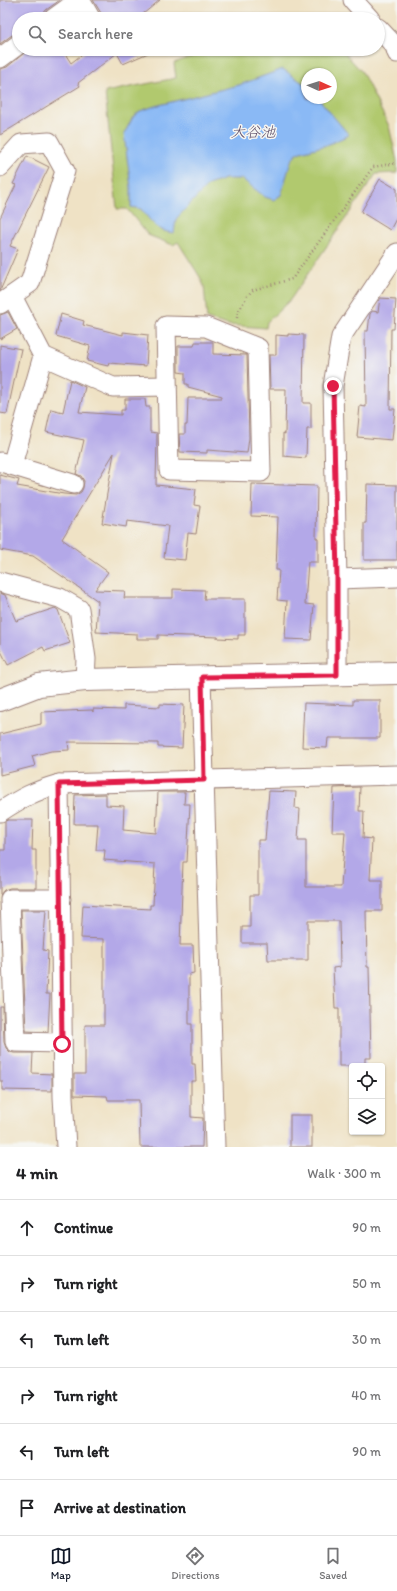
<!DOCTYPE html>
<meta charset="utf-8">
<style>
body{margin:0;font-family:Itim,"Klee One",sans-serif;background:#f6f6f6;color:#202124}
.controls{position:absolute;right:12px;bottom:12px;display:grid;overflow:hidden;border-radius:4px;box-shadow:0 1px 3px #0004}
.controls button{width:36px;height:36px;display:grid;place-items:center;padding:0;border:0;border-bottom:1px solid #e0e0e0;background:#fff;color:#202124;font:20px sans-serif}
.compass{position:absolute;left:301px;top:68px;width:36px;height:36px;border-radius:50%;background:#fff;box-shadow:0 1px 3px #0004;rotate:93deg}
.stop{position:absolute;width:12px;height:12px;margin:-9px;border:3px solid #e11d48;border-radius:50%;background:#fff}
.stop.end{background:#e11d48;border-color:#fff;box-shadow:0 1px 4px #0008}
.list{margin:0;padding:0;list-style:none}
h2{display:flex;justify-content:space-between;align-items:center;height:52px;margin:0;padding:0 16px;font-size:17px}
h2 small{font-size:13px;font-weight:400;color:#757577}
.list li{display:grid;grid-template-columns:26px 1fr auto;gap:12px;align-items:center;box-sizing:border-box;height:56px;padding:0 16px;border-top:1px solid #e0e0e0}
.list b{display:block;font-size:15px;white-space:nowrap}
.list em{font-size:13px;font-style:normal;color:#757577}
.icon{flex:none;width:22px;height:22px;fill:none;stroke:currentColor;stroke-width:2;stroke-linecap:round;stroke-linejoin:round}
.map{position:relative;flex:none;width:397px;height:1147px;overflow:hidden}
.search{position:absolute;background:#fff;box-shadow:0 1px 3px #0004;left:12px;right:12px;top:12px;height:44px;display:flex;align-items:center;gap:10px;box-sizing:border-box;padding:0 14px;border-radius:22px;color:#757577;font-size:15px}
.sheet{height:388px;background:#fff}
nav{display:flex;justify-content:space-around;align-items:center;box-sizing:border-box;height:56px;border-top:1px solid #e0e0e0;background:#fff;font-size:11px;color:#757577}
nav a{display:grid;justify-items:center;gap:2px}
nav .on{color:#111827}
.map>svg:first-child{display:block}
.green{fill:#b1c96e;stroke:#7e744c;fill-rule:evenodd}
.water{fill:#8ab9f5;stroke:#6a6c90}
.building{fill:#b3a8e8}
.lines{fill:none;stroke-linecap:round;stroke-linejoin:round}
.street-casing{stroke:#9c8078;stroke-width:21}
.secondary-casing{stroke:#9c8078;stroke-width:24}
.path{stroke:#9c8078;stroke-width:2.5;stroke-dasharray:1 3;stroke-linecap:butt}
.street{stroke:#fff;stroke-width:19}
.secondary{stroke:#fff;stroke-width:22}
.route{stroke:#e11d48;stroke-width:5}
.labels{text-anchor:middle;stroke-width:3;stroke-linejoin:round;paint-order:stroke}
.water-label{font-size:15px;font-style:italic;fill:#5d4d68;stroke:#f6f6f2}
</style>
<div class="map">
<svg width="397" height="1147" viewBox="0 0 397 1147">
<rect width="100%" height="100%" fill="#f6f6f2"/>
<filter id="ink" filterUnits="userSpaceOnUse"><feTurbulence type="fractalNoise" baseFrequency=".025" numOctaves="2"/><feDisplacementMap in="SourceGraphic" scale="8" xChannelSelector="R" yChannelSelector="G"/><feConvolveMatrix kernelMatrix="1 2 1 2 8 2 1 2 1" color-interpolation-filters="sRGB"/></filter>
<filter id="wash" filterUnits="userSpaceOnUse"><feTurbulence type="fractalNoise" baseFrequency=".012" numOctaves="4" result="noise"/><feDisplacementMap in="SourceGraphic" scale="16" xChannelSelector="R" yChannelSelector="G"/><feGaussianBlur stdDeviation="0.9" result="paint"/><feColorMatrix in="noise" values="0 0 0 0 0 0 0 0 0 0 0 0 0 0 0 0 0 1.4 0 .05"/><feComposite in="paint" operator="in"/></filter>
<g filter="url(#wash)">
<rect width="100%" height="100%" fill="#efe2c5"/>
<path class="green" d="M 215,49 L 341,49 L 362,72 L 389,126 L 397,161 L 397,173 L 376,174 L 290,300 L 267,322 L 266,328 L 228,325 L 207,319 L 204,286 L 200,277 L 178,242 L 173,245 L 148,235 L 127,209 L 117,209 L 105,92 L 176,78 L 174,63 ZM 307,74 L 331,74 L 331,98 L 307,98 Z"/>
<path class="water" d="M 283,69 L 307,86 L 307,98 L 318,98 L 349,135 L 327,145 L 297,153 L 291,161 L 281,195 L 274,200 L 265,197 L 242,179 L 225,179 L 208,185 L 186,208 L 176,219 L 174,233 C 157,232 151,221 141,209 L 131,207 L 131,188 L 124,134 L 133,117 L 140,111 L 155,106 L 239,85 Z"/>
<g id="blocks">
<g class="building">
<path d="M 0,0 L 60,0 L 46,10 L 43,14 L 42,19 L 19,19 L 19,33 L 12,35 L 0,44 Z"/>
<path d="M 93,0 L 160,0 L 137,19 L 102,19 L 101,13 Z"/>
<path d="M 29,49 L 62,49 L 71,63 L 89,49 L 146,49 L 148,53 L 123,64 L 117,53 L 78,83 L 80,86 L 0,135 L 0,69 L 7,67 Z"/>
<path d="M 27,156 L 49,167 L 10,246 L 18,249 L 0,291 L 0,218 L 16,185 L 13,184 Z"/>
<path d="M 380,179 L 397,189 L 397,217 L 390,230 L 361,212 Z"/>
<path d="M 380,298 L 396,299 L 394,329 L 391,329 L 390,409 L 395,409 L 392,440 L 357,437 L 360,406 L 366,407 L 365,331 L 368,331 L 370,314 L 372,311 L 378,312 Z"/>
<path d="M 8,312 L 17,329 L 0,339 L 0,315 Z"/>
<path d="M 61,314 L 84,321 L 83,325 L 123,335 L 123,332 L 148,335 L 146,366 L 109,363 L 108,366 L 87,361 L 90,346 L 56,336 Z"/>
<path d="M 288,334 L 304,335 L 303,403 L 311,403 L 311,429 L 307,429 L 306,458 L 283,456 L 283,433 L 285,434 L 286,389 L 270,389 L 269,355 L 276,355 L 276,335 L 288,336 Z"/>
<path d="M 195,342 L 213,342 L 213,354 L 247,355 L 249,438 L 247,453 L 207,450 L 207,453 L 180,452 L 179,434 L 185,434 L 185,425 L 187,425 L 188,398 L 222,398 L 222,396 L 188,387 L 188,384 L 185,384 L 185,373 L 178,372 L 178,346 L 194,346 Z"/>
<path d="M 0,345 L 21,349 L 7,414 L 0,413 Z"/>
<path d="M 70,380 L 85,387 L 79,412 L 121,415 L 121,410 L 125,410 L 125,399 L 145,399 L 146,407 L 150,407 L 150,432 L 157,433 L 156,485 L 196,489 L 194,505 L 200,506 L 196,534 L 188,533 L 185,560 L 164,558 L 168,526 L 127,521 L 126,527 L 102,523 L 114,453 L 62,539 L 108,572 L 95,590 L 125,591 L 124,598 L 173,598 L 173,589 L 205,590 L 204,599 L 245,599 L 245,635 L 238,635 L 238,639 L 218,638 L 218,637 L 158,635 L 158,639 L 137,639 L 137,634 L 96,632 L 98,601 L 33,556 L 0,550 L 0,475 L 19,480 L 17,486 L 64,494 L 76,495 L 81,492 L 83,488 L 84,481 L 81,476 L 76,474 L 84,440 L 46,432 L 51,409 L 63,412 Z"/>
<path d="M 252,484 L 317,486 L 316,538 L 318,538 L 318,562 L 308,562 L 305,604 L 314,605 L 311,640 L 285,639 L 287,601 L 277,600 L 279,570 L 276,570 L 278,517 L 251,516 Z"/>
<path d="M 367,484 L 397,485 L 397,560 L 364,560 L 364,523 L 366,523 Z"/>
<path d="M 0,593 L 5,595 L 16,621 L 55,608 L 58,610 L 70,643 L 45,651 L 43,647 L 8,665 L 0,649 Z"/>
<path d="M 353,700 L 380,700 L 380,738 L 328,738 L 327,748 L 302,747 L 304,703 L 353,705 Z"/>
<path d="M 160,704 L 184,705 L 182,748 L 158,747 L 158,743 L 68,742 L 69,750 L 51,751 L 32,756 L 35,766 L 0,775 L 0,734 L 41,724 L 41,712 L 92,710 L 93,712 L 93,709 L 124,710 L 124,705 L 160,707 Z"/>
<path d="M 360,787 L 359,811 L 364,811 L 363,838 L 372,839 L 370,880 L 382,880 L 382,911 L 366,911 L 367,967 L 369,967 L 371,1058 L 365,1058 L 365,1066 L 339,1066 L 339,1008 L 335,1008 L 333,968 L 340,967 L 339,921 L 308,921 L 308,960 L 268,960 L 267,943 L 242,943 L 242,927 L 250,927 L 250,895 L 258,895 L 258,840 L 265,840 L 269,791 L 296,792 L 295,808 L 300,809 L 298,840 L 306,840 L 306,887 L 341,887 L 345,832 L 332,832 L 334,788 Z"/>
<path d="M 158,792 L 185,792 L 184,804 L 190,804 L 187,862 L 183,862 L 180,945 L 193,945 L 194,973 L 189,974 L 189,1024 L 192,1024 L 192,1064 L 195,1064 L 196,1081 L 191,1081 L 191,1117 L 203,1118 L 202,1147 L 140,1147 L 139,1100 L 108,1100 L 107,1096 L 74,1095 L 74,1074 L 85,1074 L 85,1025 L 104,1025 L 104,939 L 81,938 L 83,905 L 150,909 L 150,905 L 153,905 L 155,864 L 104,860 L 105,850 L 96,850 L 98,824 L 74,824 L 75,795 L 106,794 L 106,805 L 124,806 L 123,830 L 156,833 Z"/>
<path d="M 8,820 L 33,820 L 32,850 L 36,850 L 36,888 L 10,888 L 4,890 L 0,895 L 0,850 L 5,850 L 5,821 Z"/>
<path d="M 21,910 L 46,910 L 43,950 L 48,951 L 46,994 L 50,994 L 48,1032 L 26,1031 Z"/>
<path d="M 0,1007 L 3,1007 L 4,1042 L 6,1048 L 10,1052 L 14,1053 L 33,1053 L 32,1073 L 52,1074 L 52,1091 L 2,1090 L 2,1081 L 0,1081 Z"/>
<rect x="290" y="1115" width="22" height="32"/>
</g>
</g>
</g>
<g filter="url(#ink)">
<use href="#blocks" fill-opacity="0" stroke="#9c8078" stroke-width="1"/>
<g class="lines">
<g class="street-casing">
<g id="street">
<path d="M 80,0 L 91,19"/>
<path d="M 353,0 L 370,19"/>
<path d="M 53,19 L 79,0"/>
<path d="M 378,28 L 395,46 L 397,53"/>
<path d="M 0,58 L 19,44"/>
<path d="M 0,167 L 21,144 L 49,142 L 65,171 L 30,283 L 0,304"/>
<path d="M 12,296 L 43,356 L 113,387 L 167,386"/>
<path d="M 166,326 L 206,327 L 258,348 L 261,472 L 169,470 Z"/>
<path d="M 1,462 L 73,484"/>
<path d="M 12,465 L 43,356"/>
<path d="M 337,579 L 397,577"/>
<path d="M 0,582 L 60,598 L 79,609 L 86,659 L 85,680"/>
<path d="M 337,675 L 337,579 L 333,386 L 341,337 L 397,253"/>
<path d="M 201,677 L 215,1147"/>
<path d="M 59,784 L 63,1097 L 66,1147"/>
<path d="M 0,812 C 21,798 35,791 59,784 L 397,775"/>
<path d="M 61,899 L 10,899 L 15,1042 L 62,1043"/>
</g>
</g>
<g class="secondary-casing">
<path id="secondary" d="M 0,700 L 39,685 L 85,680 L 397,673"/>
</g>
<path class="path" d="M 237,318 L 238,312 L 247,296 L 253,290 L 292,279 L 373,167 L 397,163"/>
<use href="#street" class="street"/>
<use href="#secondary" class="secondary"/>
</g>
</g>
<g class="lines" filter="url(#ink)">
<path class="route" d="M 62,1044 L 59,784 L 204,780 L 202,677 L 337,675 L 337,579 L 333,386"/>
</g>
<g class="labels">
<g class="water-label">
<text x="253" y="137">大谷池</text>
</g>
</g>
</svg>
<div class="controls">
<button><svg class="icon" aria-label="locate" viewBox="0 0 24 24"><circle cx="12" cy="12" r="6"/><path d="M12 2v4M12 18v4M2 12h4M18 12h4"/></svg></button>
<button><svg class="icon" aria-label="layers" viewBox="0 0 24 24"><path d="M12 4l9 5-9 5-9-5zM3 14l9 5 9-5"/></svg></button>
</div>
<svg class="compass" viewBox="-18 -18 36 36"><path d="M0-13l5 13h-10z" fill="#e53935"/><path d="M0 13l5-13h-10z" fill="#757577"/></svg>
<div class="stop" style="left:62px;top:1044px"></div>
<div class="stop end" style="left:333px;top:386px"></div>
<div class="search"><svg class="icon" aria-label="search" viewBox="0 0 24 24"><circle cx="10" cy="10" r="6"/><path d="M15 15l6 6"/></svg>Search here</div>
</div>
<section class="sheet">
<h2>4 min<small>Walk · 300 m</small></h2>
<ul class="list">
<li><svg class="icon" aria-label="ahead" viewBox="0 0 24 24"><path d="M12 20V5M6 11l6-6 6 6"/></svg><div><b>Continue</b></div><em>90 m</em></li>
<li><svg class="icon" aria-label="right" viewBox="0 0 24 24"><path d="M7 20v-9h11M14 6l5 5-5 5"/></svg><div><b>Turn right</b></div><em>50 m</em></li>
<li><svg class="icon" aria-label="left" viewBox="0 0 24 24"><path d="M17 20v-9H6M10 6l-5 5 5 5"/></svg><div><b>Turn left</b></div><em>30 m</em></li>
<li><svg class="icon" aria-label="right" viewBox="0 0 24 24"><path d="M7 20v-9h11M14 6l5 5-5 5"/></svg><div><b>Turn right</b></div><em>40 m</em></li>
<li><svg class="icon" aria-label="left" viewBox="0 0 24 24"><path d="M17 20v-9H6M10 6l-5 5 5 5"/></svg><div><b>Turn left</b></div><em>90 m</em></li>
<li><svg class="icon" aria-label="arrive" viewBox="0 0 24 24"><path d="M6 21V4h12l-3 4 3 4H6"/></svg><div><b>Arrive at destination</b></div></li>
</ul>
</section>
<nav>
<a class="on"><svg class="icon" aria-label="map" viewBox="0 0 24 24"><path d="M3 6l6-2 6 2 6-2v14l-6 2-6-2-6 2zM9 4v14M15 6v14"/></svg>Map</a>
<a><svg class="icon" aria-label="directions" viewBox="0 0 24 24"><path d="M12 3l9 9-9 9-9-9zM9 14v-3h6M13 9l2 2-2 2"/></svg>Directions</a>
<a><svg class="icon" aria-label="saved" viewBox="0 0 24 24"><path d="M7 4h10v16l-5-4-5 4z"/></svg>Saved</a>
</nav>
